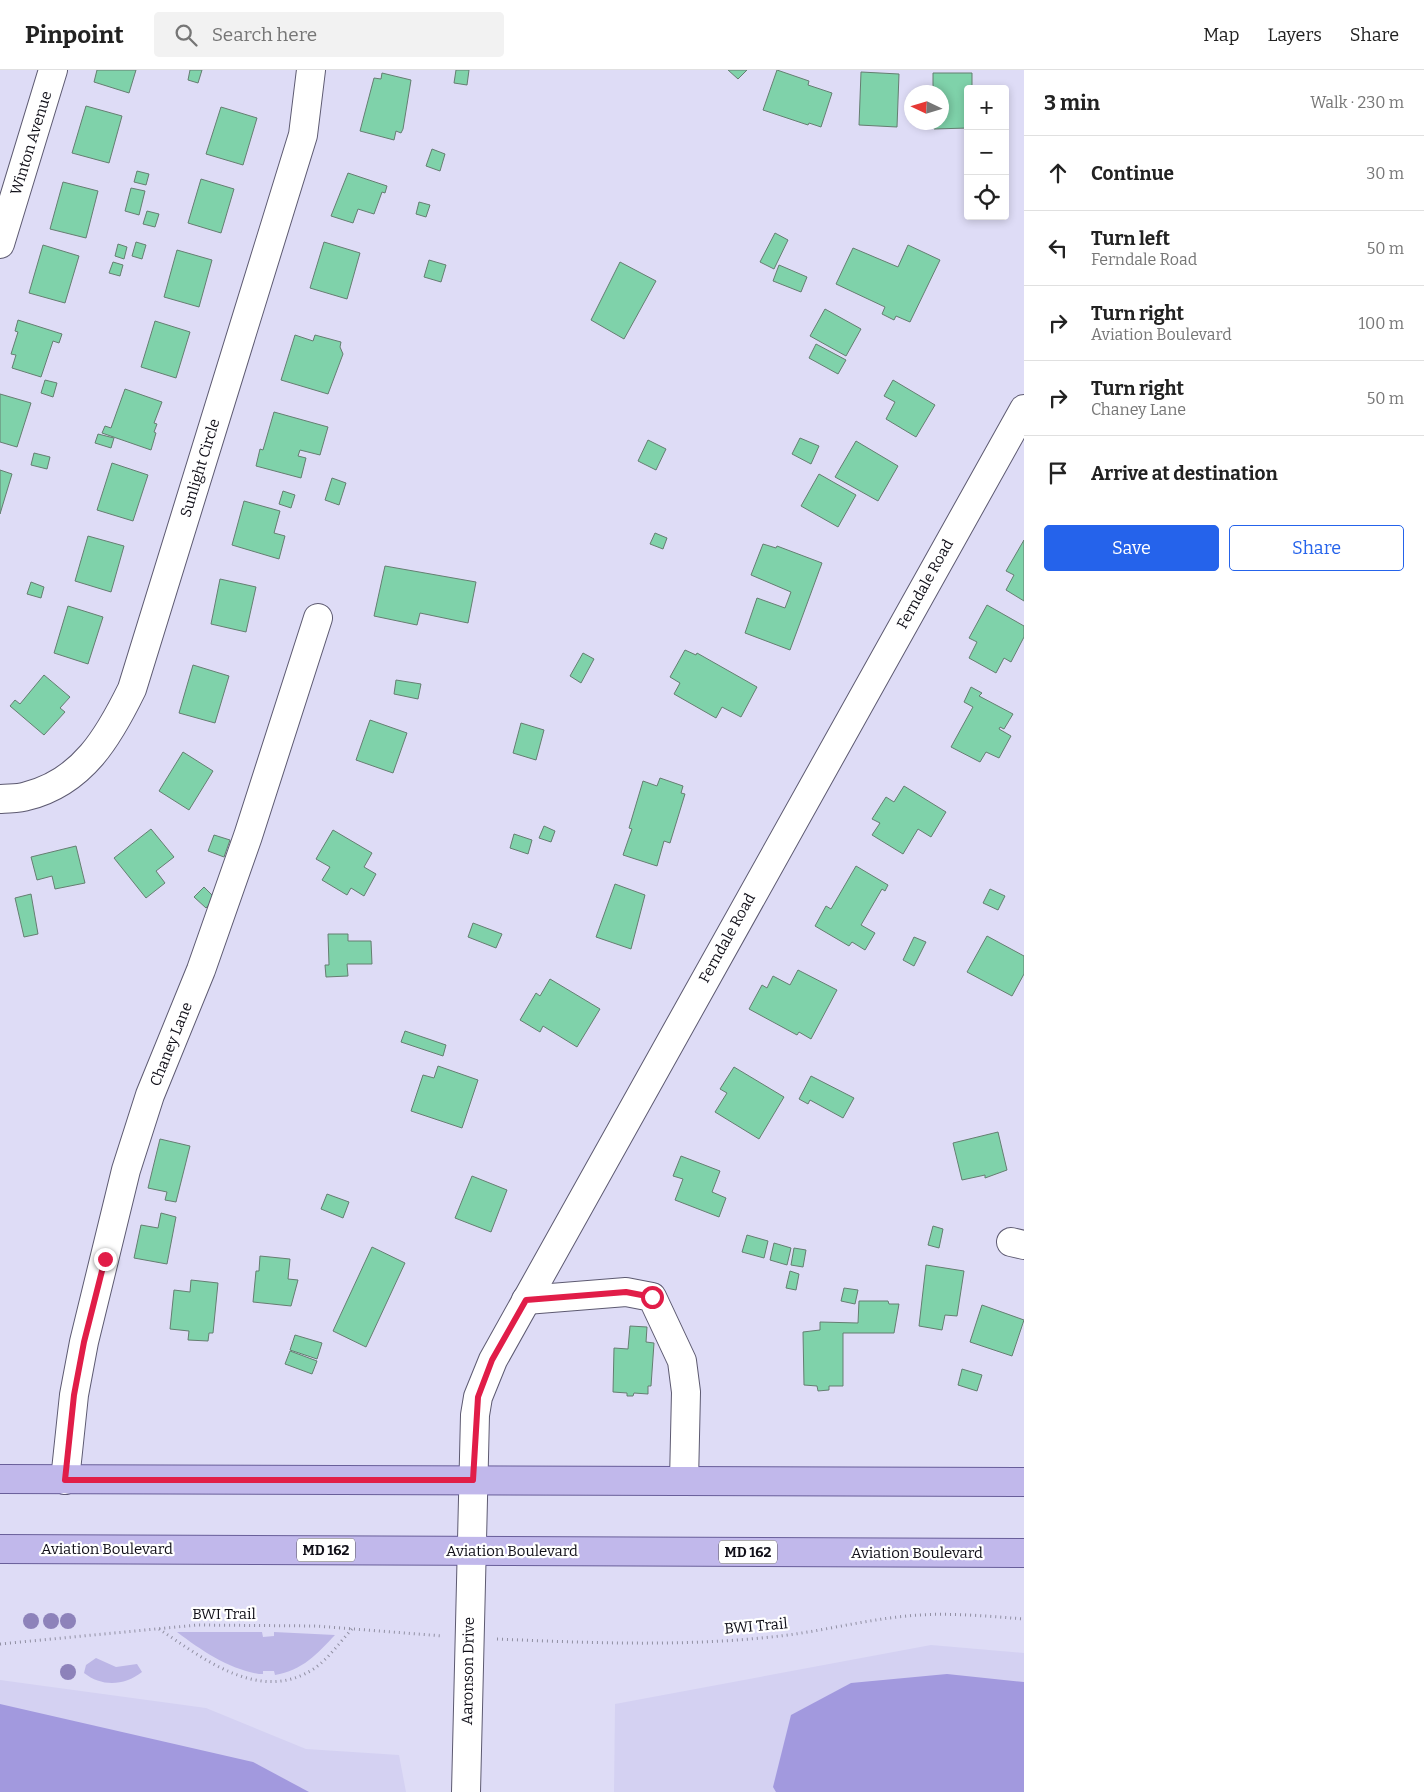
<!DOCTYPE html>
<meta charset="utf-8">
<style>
body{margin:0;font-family:Bitter,serif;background:#f2f2f2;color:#222}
.controls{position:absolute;right:15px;top:15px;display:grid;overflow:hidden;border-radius:5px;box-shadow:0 2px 8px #0003}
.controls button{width:45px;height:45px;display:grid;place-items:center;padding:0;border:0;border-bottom:1px solid #e0e0e0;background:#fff;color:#222;font:25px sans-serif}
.compass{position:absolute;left:904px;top:15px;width:45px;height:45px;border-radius:50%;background:#fff;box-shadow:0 2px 8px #0003;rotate:274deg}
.stop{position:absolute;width:15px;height:15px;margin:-11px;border:4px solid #e11d48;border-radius:50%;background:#fff}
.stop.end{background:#e11d48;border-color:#fff;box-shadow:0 1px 5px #0008}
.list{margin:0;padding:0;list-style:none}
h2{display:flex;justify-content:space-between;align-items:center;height:65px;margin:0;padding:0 20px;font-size:21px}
h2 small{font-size:16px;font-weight:400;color:#767676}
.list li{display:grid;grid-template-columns:32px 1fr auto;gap:15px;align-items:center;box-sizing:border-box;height:75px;padding:0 20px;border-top:1px solid #e0e0e0}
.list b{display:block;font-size:19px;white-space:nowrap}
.list p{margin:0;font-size:16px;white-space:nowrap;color:#767676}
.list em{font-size:16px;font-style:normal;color:#767676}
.actions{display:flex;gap:10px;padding:15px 20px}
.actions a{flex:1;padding:11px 0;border:1px solid #2563eb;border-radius:5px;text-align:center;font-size:18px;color:#2563eb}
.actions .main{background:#2563eb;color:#fff}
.icon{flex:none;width:28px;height:28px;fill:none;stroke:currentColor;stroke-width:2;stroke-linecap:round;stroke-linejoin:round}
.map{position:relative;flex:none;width:1024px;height:1722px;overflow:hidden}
header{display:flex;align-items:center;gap:30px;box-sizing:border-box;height:70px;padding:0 25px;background:#fff;border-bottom:1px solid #e0e0e0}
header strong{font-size:24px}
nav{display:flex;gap:28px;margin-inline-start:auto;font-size:18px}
.search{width:350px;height:45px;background:#f2f2f2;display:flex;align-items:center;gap:12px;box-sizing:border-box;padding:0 18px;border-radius:5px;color:#767676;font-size:19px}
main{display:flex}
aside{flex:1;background:#fff}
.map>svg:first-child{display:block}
.built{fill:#d4d1f2}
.green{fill:#bcb6e6}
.forest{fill:#a299de}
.building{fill:#7fd2aa;stroke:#657e71}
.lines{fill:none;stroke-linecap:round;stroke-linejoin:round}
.minor-casing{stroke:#5d5a71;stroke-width:30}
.major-casing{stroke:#685e99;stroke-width:30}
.path{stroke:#908fa2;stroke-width:3;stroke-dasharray:1 4;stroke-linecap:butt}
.minor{stroke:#fff;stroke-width:28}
.major{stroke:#c1b8eb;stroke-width:28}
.tree{fill:#8d82ba}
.route{stroke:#e11d48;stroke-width:6}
.labels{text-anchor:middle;stroke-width:4.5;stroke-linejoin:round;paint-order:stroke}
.shield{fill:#fff;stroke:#58575d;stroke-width:1}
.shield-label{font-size:14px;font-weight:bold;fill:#100f18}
.street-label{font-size:15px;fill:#100f18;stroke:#fff}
</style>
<header>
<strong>Pinpoint</strong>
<div class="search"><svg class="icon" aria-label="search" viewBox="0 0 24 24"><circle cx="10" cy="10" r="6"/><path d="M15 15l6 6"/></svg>Search here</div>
<nav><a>Map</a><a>Layers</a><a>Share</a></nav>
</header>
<main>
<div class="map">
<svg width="1024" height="1722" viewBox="0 0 1024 1722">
<rect width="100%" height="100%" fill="#dedcf6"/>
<g class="built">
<path d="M 931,1575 L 1024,1583 L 1024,1722 L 614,1722 L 615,1634 Z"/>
<path d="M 0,1610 L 206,1638 L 306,1679 L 399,1685 L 406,1722 L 0,1722 Z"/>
</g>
<g class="green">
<path d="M 177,1562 L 262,1562 L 263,1567 L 274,1566 L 274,1562 L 335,1565 C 318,1583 302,1601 275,1605 L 274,1601 L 263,1601 L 263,1604 L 259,1604 C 229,1599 202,1581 177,1562 Z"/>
<path d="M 96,1588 L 116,1597 L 137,1594 L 142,1602 C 124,1616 102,1617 84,1603 L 86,1595 Z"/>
</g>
<g class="forest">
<path d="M 947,1604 L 1024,1612 L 1024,1722 L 776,1722 L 773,1717 L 791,1645 L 851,1613 Z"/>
<path d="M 0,1634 L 253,1692 L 309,1722 L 0,1722 Z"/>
</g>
<g class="building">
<path d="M 97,0 L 136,0 L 129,23 L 94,12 Z"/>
<path d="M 190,0 L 202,0 L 198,13 L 188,10 Z"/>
<path d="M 456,0 L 469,0 L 467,15 L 454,13 Z"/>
<path d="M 728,0 L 747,0 L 738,9 Z"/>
<path d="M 777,0 L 809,11 L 808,15 L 832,23 L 821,57 L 809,53 L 808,55 L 763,40 Z"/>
<path d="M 861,2 L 899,4 L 897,57 L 859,55 Z"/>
<path d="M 382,3 L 411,10 L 403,59 L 401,63 L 396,61 L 394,70 L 360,61 L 374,8 L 381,9 Z"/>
<path d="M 933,3 L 972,3 L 972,19 L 968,19 L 968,58 L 934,59 L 934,52 L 942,52 L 942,22 L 933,22 Z"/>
<path d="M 86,36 L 122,46 L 109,93 L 72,83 Z"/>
<path d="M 221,37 L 257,48 L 243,95 L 206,84 Z"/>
<path d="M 432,79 L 445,84 L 440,101 L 426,96 Z"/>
<path d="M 137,101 L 149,104 L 146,115 L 134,112 Z"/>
<path d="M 348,103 L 387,116 L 385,123 L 382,122 L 374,144 L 358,139 L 353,153 L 331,146 Z"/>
<path d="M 201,109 L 234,119 L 221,163 L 188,153 Z"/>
<path d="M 63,112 L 98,121 L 86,168 L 50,159 Z"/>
<path d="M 131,118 L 145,121 L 139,145 L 125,141 Z"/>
<path d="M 419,132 L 430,135 L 426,147 L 416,144 Z"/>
<path d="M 147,141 L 159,144 L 155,157 L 143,154 Z"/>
<path d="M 775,163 L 788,170 L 774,199 L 760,192 Z"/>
<path d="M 136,172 L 146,175 L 142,189 L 132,186 Z"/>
<path d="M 324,172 L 360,183 L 347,229 L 310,218 Z"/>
<path d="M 118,174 L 127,177 L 124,189 L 115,186 Z"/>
<path d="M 43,175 L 79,186 L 65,233 L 29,223 Z"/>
<path d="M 908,175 L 940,190 L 910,252 L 896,246 L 894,250 L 882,244 L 885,237 L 836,214 L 853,178 L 898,197 Z"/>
<path d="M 177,180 L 212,190 L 199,237 L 164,227 Z"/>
<path d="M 429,190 L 446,195 L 441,212 L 424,207 Z"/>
<path d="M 113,192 L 123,195 L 120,206 L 109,203 Z"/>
<path d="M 620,192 L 656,211 L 624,269 L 591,250 Z"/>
<path d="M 779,195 L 807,207 L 801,222 L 773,211 Z"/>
<path d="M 825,239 L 861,259 L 846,286 L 810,266 Z"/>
<path d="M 18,250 L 62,264 L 59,273 L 53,271 L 41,307 L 12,298 L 16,285 L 11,284 L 18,262 L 15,261 Z"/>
<path d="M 155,251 L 190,262 L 176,308 L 141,297 Z"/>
<path d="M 295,265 L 313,271 L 315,265 L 341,272 L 340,277 L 343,284 L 328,324 L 281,310 Z"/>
<path d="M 816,274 L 846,290 L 838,304 L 809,288 Z"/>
<path d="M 45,310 L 57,313 L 53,327 L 41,323 Z"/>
<path d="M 893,310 L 935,335 L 916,367 L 886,349 L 895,332 L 884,326 Z"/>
<path d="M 125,319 L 162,332 L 154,353 L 157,354 L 154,362 L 156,363 L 151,380 L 102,363 L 105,356 L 111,358 Z"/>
<path d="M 0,324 L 31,333 L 17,377 L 0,372 Z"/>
<path d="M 274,342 L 328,357 L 320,385 L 300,380 L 298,386 L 306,388 L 301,408 L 256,396 L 260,379 L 263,380 Z"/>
<path d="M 98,364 L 114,368 L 111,378 L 95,373 Z"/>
<path d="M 800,368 L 819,376 L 811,394 L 792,384 Z"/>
<path d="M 648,370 L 666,379 L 656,400 L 638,391 Z"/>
<path d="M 856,371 L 898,396 L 878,431 L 835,407 Z"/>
<path d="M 34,383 L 50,387 L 47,399 L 31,395 Z"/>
<path d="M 112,393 L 148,405 L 133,451 L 97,440 Z"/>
<path d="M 0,400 L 12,404 L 0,444 Z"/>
<path d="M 819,404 L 856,425 L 838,457 L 801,436 Z"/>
<path d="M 332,408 L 346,413 L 339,435 L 325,430 Z"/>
<path d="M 283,421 L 295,425 L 291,438 L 279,434 Z"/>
<path d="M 244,431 L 280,441 L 274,463 L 285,466 L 279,489 L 232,475 Z"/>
<path d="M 655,463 L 667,468 L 663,479 L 650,474 Z"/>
<path d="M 88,466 L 124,476 L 111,522 L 75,511 Z"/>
<path d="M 1024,470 L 1024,531 L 1006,520 L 1014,505 L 1006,501 Z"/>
<path d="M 763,474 L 776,478 L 777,476 L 822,493 L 790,580 L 745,563 L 757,528 L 785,538 L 791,522 L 751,505 Z"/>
<path d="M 385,496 L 476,512 L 468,553 L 420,543 L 417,555 L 374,546 Z"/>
<path d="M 220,509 L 256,517 L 246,562 L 211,554 Z"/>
<path d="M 31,512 L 44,517 L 41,528 L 27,524 Z"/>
<path d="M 987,535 L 1024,556 L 1024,567 L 1011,592 L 1004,588 L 996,603 L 969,588 L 977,572 L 969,568 Z"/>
<path d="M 68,536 L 103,547 L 88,594 L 54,583 Z"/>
<path d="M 685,580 L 696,585 L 697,583 L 757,617 L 741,647 L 722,637 L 716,648 L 674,624 L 680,613 L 670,607 Z"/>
<path d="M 583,583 L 594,589 L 581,613 L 570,606 Z"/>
<path d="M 193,595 L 229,606 L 215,653 L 179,643 Z"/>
<path d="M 44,605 L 70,627 L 60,638 L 65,642 L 44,665 L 10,636 L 15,630 L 20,634 Z"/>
<path d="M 396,610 L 421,614 L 418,629 L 394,624 Z"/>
<path d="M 971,617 L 982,623 L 979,626 L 1013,644 L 1004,659 L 1000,657 L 999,659 L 1011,666 L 999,688 L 986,682 L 980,692 L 951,677 L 973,637 L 964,632 Z"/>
<path d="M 370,650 L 407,663 L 393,703 L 356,690 Z"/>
<path d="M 521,653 L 544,660 L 536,690 L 513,683 Z"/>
<path d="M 183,682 L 213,701 L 189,740 L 159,721 Z"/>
<path d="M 660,708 L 683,716 L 681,723 L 685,724 L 670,773 L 664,771 L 657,796 L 623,785 L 632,759 L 629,758 L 643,711 L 657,716 Z"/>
<path d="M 904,716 L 946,742 L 931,767 L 918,759 L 903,784 L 872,765 L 880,753 L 872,749 L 886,727 L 894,732 Z"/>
<path d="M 544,756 L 555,761 L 551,772 L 539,768 Z"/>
<path d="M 151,759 L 174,787 L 156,801 L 165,813 L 146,828 L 114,788 Z"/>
<path d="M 333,760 L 372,783 L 364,797 L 376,804 L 364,826 L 351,818 L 347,825 L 322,810 L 330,797 L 316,789 Z"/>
<path d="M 514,764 L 532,770 L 528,784 L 510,778 Z"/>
<path d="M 214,765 L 230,770 L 224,787 L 208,781 Z"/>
<path d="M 76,776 L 85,813 L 55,819 L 52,806 L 37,810 L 31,787 Z"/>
<path d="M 856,796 L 888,815 L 885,821 L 882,819 L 861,855 L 875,863 L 865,880 L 852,872 L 849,876 L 815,856 L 826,836 L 831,839 Z"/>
<path d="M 615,814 L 645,825 L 631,879 L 596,867 Z"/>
<path d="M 204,817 L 215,828 L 206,838 L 194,827 Z"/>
<path d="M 990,819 L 1005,826 L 998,840 L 983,833 Z"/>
<path d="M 31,824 L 38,864 L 24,867 L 15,828 Z"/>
<path d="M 473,853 L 502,864 L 496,878 L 468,867 Z"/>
<path d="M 328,864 L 348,864 L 348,871 L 371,871 L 372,894 L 347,894 L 348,906 L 326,907 L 325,895 L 329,895 Z"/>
<path d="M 987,866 L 1024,886 L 1024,904 L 1012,926 L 967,902 Z"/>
<path d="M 914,867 L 926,872 L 914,896 L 903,890 Z"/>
<path d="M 798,900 L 837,920 L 811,969 L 799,962 L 797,965 L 749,939 L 762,915 L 767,918 L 773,906 L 790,915 Z"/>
<path d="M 550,909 L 600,939 L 577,977 L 543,956 L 540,962 L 520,950 L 536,923 L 540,926 Z"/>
<path d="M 405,961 L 446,975 L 443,986 L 401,972 Z"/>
<path d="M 438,996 L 478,1010 L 462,1058 L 411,1041 L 423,1005 L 434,1008 Z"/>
<path d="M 734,997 L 784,1027 L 759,1069 L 715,1042 L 727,1023 L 720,1019 Z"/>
<path d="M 811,1006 L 854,1028 L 843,1048 L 810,1030 L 808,1034 L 799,1029 Z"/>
<path d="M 998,1062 L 1007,1100 L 985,1108 L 985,1105 L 962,1110 L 953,1073 Z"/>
<path d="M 160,1069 L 190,1076 L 176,1132 L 165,1130 L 167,1122 L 148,1118 Z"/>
<path d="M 681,1086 L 720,1101 L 712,1122 L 726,1128 L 719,1147 L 675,1130 L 683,1109 L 673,1106 Z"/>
<path d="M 472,1106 L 507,1120 L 491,1162 L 455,1148 Z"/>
<path d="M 327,1124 L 349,1132 L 343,1148 L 321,1139 Z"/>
<path d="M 161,1143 L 176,1147 L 167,1194 L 134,1188 L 141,1155 L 158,1158 Z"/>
<path d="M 933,1156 L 943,1159 L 939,1178 L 928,1175 Z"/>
<path d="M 747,1165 L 768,1171 L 764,1188 L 742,1182 Z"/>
<path d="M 774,1173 L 791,1178 L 787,1195 L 770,1190 Z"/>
<path d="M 372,1177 L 405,1193 L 366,1277 L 333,1261 Z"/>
<path d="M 794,1178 L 806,1180 L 803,1197 L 791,1195 Z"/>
<path d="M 260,1186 L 290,1189 L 288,1209 L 298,1210 L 291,1236 L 253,1232 L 256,1201 L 259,1201 Z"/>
<path d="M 926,1195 L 964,1201 L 957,1246 L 945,1245 L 942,1260 L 919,1256 Z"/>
<path d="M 790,1201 L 799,1204 L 796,1220 L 786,1218 Z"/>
<path d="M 191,1210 L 218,1213 L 213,1263 L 209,1263 L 208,1271 L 188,1270 L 189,1261 L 170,1259 L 174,1220 L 190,1222 Z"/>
<path d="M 844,1218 L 858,1220 L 855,1234 L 841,1231 Z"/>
<path d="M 859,1231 L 888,1231 L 889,1234 L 899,1234 L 894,1263 L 843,1263 L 843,1316 L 829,1316 L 829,1320 L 818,1321 L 817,1316 L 804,1315 L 803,1262 L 820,1260 L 820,1252 L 858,1253 Z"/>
<path d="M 982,1235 L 1024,1250 L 1012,1286 L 970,1272 Z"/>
<path d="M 630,1256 L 647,1257 L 646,1272 L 654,1273 L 651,1316 L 648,1316 L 648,1324 L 634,1323 L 633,1326 L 627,1326 L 627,1323 L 613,1322 L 614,1278 L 628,1279 Z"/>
<path d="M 295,1265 L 322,1273 L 317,1289 L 290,1280 Z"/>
<path d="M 290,1281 L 317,1291 L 312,1304 L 285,1294 Z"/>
<path d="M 962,1299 L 982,1305 L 977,1321 L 958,1315 Z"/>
</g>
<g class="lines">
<g class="minor-casing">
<g id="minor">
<path d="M 0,174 L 53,0"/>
<path d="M 0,729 C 9,728 19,729 27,726 C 83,712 109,666 132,619 L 303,65 L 311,0"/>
<path d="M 1011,1172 L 1024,1175"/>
<path d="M 526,1230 L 626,1222 L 652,1227 L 682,1291 L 686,1322 L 684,1411"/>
<path d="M 65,1410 L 74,1325 L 84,1272 L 126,1100 L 150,1025 L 201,900 L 248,766 L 318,548"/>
<path d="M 466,1722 L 475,1345 L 478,1327 L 493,1290 L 1024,339"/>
</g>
</g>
<g class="major-casing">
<g id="major">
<path d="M 0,1409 L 1024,1412"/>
<path d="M 0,1479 L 1024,1483"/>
</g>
</g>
<g class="path">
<path d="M 159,1559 C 203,1588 260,1635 315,1598 C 329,1588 340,1572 352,1559"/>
<path d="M 497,1569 C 591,1573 686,1577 780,1566 C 823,1561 864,1550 907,1546 C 945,1542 986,1546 1024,1549"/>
<path d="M 0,1574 L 197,1555 L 316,1556 L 443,1566"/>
</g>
<use href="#minor" class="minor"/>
<use href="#major" class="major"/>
</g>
<g class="tree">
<circle cx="31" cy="1551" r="8"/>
<circle cx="51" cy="1551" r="8"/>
<circle cx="68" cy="1551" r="8"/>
<circle cx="68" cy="1602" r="8"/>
</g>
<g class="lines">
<path class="route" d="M 105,1189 L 84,1272 L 74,1325 L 65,1410 L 473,1410 L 478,1327 L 492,1290 L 526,1230 L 626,1222 L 652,1227"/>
</g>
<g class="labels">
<g class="shield">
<rect x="297" y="1468.5" width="58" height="23" rx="4"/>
<rect x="719" y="1470.5" width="58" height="23" rx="4"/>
</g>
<g class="shield-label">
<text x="326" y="1485">MD 162</text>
<text x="748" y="1487">MD 162</text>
</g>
<g class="street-label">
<text transform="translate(31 73) rotate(-73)" y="5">Winton Avenue</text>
<text transform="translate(200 398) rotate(-73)" y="5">Sunlight Circle</text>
<text transform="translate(925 514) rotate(-61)" y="5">Ferndale Road</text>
<text transform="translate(727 868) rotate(-61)" y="5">Ferndale Road</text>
<text transform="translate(171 974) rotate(-68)" y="5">Chaney Lane</text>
<text x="107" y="1484">Aviation Boulevard</text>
<text x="512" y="1486">Aviation Boulevard</text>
<text x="917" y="1488">Aviation Boulevard</text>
<text x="224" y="1549">BWI Trail</text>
<text transform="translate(756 1556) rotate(-5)" y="5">BWI Trail</text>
<text transform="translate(468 1601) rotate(-89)" y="5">Aaronson Drive</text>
</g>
</g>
</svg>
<div class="controls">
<button>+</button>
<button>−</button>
<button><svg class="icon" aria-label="locate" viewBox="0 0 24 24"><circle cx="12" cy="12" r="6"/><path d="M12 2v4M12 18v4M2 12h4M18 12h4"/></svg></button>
</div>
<svg class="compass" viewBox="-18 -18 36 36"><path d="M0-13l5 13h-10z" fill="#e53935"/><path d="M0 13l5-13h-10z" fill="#767676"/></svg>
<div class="stop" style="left:652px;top:1227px"></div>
<div class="stop end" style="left:105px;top:1189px"></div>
</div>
<aside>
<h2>3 min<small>Walk · 230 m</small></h2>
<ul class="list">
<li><svg class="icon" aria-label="ahead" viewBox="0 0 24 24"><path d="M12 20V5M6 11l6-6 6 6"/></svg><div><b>Continue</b></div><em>30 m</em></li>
<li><svg class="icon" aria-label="left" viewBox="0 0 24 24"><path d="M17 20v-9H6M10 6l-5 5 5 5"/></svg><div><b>Turn left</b><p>Ferndale Road</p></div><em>50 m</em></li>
<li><svg class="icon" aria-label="right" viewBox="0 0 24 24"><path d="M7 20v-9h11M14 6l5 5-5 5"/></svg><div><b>Turn right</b><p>Aviation Boulevard</p></div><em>100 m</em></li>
<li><svg class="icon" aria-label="right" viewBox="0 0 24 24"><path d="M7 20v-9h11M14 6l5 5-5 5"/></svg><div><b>Turn right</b><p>Chaney Lane</p></div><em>50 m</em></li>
<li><svg class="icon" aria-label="arrive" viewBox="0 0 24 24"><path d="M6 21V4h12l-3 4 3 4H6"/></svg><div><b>Arrive at destination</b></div></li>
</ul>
<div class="actions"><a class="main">Save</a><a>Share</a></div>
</aside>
</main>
